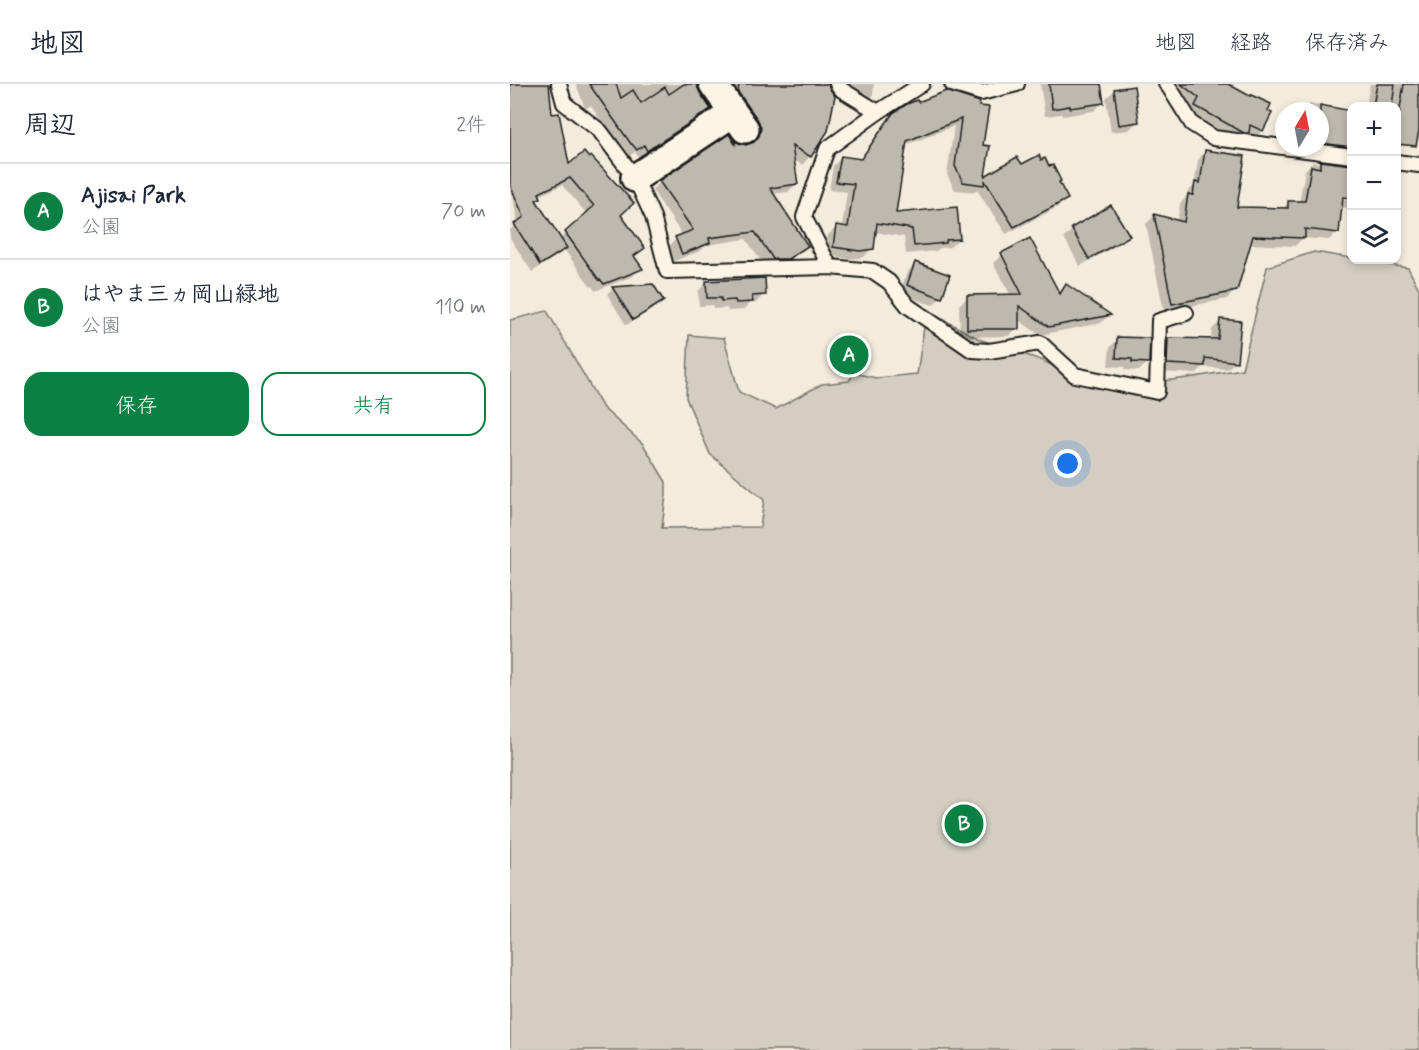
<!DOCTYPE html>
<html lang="ja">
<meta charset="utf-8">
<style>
body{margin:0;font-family:Mynerve,"Klee One",sans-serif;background:#f6f6f7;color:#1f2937}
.controls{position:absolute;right:18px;top:18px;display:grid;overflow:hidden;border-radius:12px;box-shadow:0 3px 9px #0003}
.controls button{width:54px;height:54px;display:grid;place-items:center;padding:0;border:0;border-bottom:2px solid #e0e1e3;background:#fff;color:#1f2937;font:30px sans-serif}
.compass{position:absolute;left:765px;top:18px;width:54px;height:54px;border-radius:50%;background:#fff;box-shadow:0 3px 9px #0003;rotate:10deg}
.you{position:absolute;left:558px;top:380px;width:21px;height:21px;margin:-15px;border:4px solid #fff;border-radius:50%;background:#1a73e8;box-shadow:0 0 0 9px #1a73e833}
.badge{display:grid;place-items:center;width:39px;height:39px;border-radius:50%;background:#0b8043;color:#fff;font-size:20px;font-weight:700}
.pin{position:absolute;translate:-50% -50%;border:3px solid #fff;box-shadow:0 2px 6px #0006}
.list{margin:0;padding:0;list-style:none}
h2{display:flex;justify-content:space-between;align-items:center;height:78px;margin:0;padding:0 24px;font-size:26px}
h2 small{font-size:20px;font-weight:400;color:#747a83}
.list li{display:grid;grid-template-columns:39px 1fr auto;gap:18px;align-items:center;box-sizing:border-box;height:96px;padding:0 24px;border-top:2px solid #e0e1e3}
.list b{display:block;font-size:22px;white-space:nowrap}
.list p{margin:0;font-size:20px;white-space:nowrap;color:#747a83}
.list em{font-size:20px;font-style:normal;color:#747a83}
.actions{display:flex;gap:12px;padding:18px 24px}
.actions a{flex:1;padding:14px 0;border:2px solid #0b8043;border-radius:18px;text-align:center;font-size:21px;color:#0b8043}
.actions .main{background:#0b8043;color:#fff}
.icon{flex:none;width:33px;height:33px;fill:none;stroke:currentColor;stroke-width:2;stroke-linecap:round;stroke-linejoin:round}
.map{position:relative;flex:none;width:909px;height:966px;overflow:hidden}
header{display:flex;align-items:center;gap:36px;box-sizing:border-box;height:84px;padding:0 30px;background:#fff;border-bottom:2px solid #e0e1e3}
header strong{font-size:28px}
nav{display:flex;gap:33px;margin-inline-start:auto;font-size:21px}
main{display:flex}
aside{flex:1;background:#fff}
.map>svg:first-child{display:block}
.green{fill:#d3cec1;stroke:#78756e;stroke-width:1.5}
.shadow{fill:#0003;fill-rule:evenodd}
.building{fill:#beb9ae;stroke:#1c1c1c;stroke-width:1.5}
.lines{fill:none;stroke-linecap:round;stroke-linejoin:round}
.lane-casing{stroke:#1c1c1c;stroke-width:18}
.street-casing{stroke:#1c1c1c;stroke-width:32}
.lane{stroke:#fcf5e5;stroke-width:14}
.street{stroke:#fcf5e5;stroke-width:27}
</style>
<header>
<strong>地図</strong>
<nav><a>地図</a><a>経路</a><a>保存済み</a></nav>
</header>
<main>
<aside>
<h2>周辺<small>2件</small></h2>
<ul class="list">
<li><span class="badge">A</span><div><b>Ajisai Park</b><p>公園</p></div><em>70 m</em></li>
<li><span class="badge">B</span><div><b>はやま三ヵ岡山緑地</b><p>公園</p></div><em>110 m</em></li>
</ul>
<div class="actions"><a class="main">保存</a><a>共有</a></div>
</aside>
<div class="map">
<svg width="909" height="966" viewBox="0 0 909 966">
<rect width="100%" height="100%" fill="#f3ecdd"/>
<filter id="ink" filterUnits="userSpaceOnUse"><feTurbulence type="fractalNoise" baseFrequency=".0167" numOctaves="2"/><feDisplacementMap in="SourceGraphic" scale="12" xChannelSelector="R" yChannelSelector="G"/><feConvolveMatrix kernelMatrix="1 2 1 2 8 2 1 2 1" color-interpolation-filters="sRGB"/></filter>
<g filter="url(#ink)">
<path class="green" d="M 804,168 L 841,174 L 842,176 L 850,176 L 898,184 L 909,205 L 909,966 L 0,966 L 0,236 L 37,227 L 93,324 L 133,360 L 156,398 L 156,411 L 152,444 L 250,443 L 254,416 L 200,370 L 176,314 L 179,251 L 214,254 L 229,308 L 266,325 L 312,300 L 339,297 L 344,289 L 366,294 L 407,290 L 414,243 L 433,235 L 469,255 L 531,276 L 591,304 L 678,294 L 732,285 L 757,183 Z"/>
<g class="shadow">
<path d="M 0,0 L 37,0 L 41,32 L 58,83 L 109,131 L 133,164 L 123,173 L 131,185 L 123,192 L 85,207 L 82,202 L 81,203 L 54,165 L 47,172 L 22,188 L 0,154 L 0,146 L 7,140 L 0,88 ZM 52,101 L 77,130 L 49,156 L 23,115 Z"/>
<path d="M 66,0 L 185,0 L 189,10 L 199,24 L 191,33 L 129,74 L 125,68 L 118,73 L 107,61 L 81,22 L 75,24 Z"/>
<path d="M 226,0 L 317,0 L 300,72 L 292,81 L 283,75 L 287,99 L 278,108 L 262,110 L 296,162 L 288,170 L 269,183 L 255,183 L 236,155 L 197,161 L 190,167 L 164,177 L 158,163 L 166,155 L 173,152 L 142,106 L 150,98 L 226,59 L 236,62 L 242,60 L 243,53 L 221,17 Z"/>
<path d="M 323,0 L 364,0 L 363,12 L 355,20 Z"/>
<path d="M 530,0 L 589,0 L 592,19 L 584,27 L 552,32 L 552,30 L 535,32 Z"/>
<path d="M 666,0 L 724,0 L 723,4 L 759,21 L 752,47 L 744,55 L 735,51 L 729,57 L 725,57 L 678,30 L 682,23 L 660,6 Z"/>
<path d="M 860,0 L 905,0 L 895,58 L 886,66 L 886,22 L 856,22 Z"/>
<path d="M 605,6 L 628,37 L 619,46 L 601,48 L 596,14 Z"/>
<path d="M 436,8 L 471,62 L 474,95 L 511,82 L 548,98 L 556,115 L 548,123 L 496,150 L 467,106 L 465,108 L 445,106 L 437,91 L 444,42 L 394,62 L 384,130 L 449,155 L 440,163 L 430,164 L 426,167 L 396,170 L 394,153 L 365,148 L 362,164 L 354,173 L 341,175 L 315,171 L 318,151 L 327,143 L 332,143 L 337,108 L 319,106 L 323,82 L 331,74 L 349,77 L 374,40 L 384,31 Z"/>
<path d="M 800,20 L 842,28 L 840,62 L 831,72 L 810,63 L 810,27 L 793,27 Z"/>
<path d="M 696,67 L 725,125 L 771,126 L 779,118 L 789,119 L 795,86 L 803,78 L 836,82 L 842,91 L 842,114 L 825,111 L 825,114 L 842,117 L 842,125 L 830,123 L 827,148 L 819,156 L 793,154 L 785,162 L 739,160 L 726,206 L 717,215 L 654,227 L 636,140 L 644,132 L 667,138 L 670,120 L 676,113 L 677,108 L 684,102 L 688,76 Z"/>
<path d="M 562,146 L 618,151 L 609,160 L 570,182 L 554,154 Z"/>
<path d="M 520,156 L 548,210 L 557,202 L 599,231 L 591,239 L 530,251 L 507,235 L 507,244 L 499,252 L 450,253 L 449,221 L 458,213 L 501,212 L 483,179 L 492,171 Z"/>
<path d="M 405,180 L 431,213 L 423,221 L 389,210 L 397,188 Z"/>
<path d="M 197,198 L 254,210 L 246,219 L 240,219 L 233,226 L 218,227 L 217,224 L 203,225 L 203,221 L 189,222 L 188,207 Z"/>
<path d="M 103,204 L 152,217 L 146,223 L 116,241 L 97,210 Z"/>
<path d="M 711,237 L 726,277 L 717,285 L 693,283 L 686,290 L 649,288 L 650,264 L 658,256 L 701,256 L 702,245 Z"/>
<path d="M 608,255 L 637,279 L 629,287 L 614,286 L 615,283 L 598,282 L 600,263 Z"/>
</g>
<g class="building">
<path d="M 0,0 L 39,0 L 42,30 L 49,29 L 59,80 L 74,68 L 79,74 L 81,72 L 124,119 L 111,131 L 135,164 L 124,172 L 133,185 L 94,200 L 90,195 L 89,196 L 55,148 L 84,122 L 60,94 L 29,109 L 31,114 L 26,116 L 57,164 L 30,181 L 4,140 L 14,133 L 0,101 Z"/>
<path d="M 79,0 L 106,0 L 111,14 L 123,6 L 131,19 L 155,3 L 159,10 L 174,0 L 186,0 L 190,9 L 201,25 L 137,67 L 134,61 L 127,66 L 122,60 L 121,60 Z"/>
<path d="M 229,0 L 318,0 L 320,5 L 325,12 L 318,47 L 301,73 L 282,62 L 288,100 L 260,104 L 298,162 L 278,175 L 263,175 L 245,148 L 199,154 L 200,159 L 172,170 L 165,153 L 183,146 L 149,97 L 219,50 L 225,60 L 225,57 L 229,59 L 236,61 L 244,58 L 249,52 L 251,44 L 248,36 L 228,8 Z"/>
<path d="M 539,0 L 591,0 L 594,19 L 560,24 L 560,22 L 542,25 Z"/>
<path d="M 671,0 L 718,0 L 740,12 L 741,11 L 761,20 L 758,27 L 762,29 L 753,47 L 740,41 L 739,49 L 734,49 L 685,22 L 689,14 Z"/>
<path d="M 867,0 L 885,0 L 882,22 L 863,22 Z"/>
<path d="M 894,0 L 909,0 L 909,46 L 906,62 L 886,60 L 886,49 Z"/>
<path d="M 624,2 L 629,38 L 609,41 L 604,5 Z"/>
<path d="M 436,7 L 470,18 L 469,22 L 479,23 L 473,61 L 480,62 L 475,92 L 507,73 L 512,80 L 529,71 L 531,76 L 535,74 L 539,82 L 543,81 L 551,97 L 549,98 L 558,115 L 504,143 L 475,97 L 474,101 L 453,98 L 445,82 L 451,35 L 397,57 L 386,129 L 447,123 L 450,155 L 436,156 L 436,159 L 404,162 L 402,145 L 367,139 L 364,165 L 350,167 L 323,163 L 326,141 L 338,143 L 344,100 L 326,98 L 331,72 L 351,75 L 383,29 L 397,20 L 407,16 L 408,18 Z"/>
<path d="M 810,21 L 842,27 L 842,63 L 810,59 Z"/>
<path d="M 695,66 L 735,72 L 727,123 L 778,124 L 778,117 L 795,117 L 801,82 L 810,84 L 810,77 L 842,81 L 842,114 L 833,113 L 829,149 L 795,145 L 795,154 L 743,152 L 727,207 L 662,220 L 644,130 L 674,138 L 678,110 L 683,111 L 685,98 L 690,99 Z"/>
<path d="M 601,121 L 620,152 L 579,175 L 561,144 Z"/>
<path d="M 520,154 L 550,210 L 556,200 L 601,231 L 539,243 L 509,222 L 509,245 L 457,245 L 457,211 L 512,210 L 491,169 Z"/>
<path d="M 405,178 L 440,191 L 432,214 L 397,201 Z"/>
<path d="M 255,194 L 256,211 L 242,212 L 243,218 L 226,219 L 225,216 L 211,217 L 211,214 L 197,214 L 196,197 Z"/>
<path d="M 143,200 L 154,217 L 123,236 L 102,203 Z"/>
<path d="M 710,235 L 731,237 L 727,278 L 695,274 L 695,282 L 657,280 L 658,254 L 708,255 Z"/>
<path d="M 607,253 L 640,254 L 639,279 L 622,278 L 622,275 L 606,274 Z"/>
</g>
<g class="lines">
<g class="lane-casing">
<g id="lane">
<path d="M 49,0 L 54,19 L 90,47 L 125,94 L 143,133 L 157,187 L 320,183 L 363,187 L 379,198 L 398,222 L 462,266 L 479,267 L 530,259 L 565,291 L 647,308 L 649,237 L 676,229"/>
<path d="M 327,0 L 332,6 L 368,28 L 412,0"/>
<path d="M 442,0 L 471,9 L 507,0"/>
<path d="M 656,0 L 659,3 L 682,40 L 704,54 L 842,72"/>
<path d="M 886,78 L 909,81"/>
<path d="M 320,183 L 294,133 L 317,65 L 368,28"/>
</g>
</g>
<g class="street-casing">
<g id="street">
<path d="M 203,0 L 235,45"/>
<path d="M 125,94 L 223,29"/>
</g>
</g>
<use href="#lane" class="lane"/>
<use href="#street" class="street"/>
</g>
</g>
</svg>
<div class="controls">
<button>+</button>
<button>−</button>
<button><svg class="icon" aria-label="layers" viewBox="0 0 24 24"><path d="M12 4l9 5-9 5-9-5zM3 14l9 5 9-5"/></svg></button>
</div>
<svg class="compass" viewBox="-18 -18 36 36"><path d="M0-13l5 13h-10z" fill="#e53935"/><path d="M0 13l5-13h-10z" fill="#747a83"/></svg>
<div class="you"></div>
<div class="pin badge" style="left:339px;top:271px">A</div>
<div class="pin badge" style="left:454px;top:740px">B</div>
</div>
</main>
